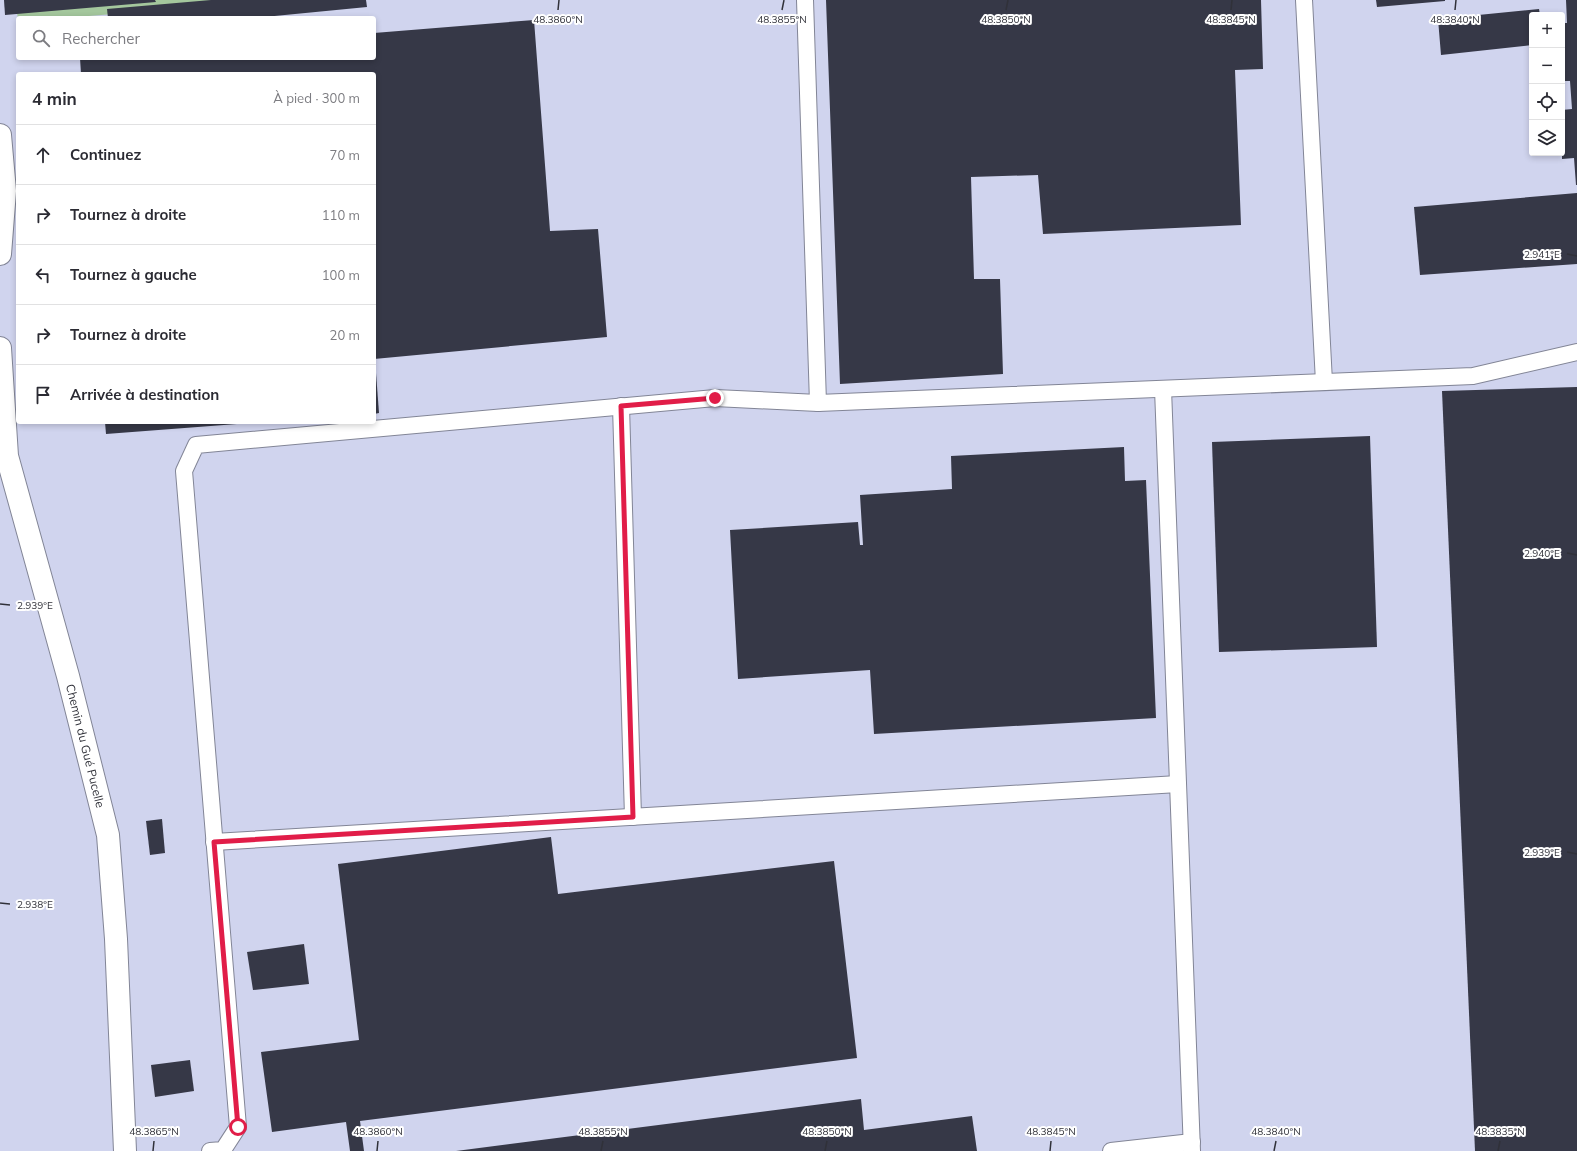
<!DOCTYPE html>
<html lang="fr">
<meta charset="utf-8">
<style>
body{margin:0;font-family:Mulish,sans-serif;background:#f2f2f3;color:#2b2b33}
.controls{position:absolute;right:12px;top:12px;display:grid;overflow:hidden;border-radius:4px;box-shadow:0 2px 6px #0003}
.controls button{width:36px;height:36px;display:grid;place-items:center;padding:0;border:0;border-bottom:1px solid #e1e1e2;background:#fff;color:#2b2b33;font:20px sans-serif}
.stop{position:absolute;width:12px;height:12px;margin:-9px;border:3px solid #e11d48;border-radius:50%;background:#fff}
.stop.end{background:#e11d48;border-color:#fff;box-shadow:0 1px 4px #0008}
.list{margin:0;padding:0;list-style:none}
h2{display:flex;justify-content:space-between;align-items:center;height:52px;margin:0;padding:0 16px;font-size:17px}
h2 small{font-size:13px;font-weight:400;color:#7c7c81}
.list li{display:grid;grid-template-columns:26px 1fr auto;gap:12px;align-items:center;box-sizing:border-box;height:60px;padding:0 16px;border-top:1px solid #e1e1e2}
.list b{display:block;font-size:15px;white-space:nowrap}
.list em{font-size:13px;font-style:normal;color:#7c7c81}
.icon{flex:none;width:22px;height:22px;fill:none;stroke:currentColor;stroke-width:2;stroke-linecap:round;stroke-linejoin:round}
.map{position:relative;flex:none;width:1577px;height:1151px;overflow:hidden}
.search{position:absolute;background:#fff;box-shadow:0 2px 6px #0003;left:16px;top:16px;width:360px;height:44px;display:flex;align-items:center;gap:10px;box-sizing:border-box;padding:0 14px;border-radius:4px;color:#7c7c81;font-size:15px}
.panel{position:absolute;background:#fff;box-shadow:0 2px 6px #0003;left:16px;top:72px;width:360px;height:352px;border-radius:4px}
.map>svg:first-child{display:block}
.built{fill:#d0d4ee;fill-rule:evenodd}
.green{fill:#a4c79d}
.building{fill:#363847}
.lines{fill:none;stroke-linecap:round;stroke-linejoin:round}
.service-casing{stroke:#828596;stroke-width:18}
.minor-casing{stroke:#828596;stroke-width:24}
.service{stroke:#fff;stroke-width:16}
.minor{stroke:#fff;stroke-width:22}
.route{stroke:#e11d48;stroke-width:5}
.ticks{fill:none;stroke:#303139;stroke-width:1.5}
.labels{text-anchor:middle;stroke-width:4;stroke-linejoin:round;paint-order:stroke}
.street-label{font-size:12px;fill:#303139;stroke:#fff}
.ticks-label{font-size:10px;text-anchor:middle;fill:#303139;stroke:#fff;stroke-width:4;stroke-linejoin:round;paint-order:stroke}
</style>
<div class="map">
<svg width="1577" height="1151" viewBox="0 0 1577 1151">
<rect width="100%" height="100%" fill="#dde0f3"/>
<path class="built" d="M 0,0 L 1577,0 L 1577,1151 L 0,1151 ZM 1532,15 L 1562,15 L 1562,153 L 1532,153 ZM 18,18 L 374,18 L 374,58 L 18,58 ZM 18,74 L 374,74 L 374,422 L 18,422 Z"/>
<path class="green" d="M 15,0 L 287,0 L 64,18 L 18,19 Z"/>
<g class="building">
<path d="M 4,0 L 155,0 L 156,2 L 5,15 Z"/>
<path d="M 211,0 L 366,0 L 367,7 L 254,18 L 108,18 L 107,9 Z"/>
<path d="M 826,0 L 1261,0 L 1263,69 L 1235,70 L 1241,225 L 1043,234 L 1038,175 L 971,177 L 974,279 L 1000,279 L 1003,374 L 840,384 Z"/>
<path d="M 1376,0 L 1445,0 L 1445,1 L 1377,7 Z"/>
<path d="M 1566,0 L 1577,0 L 1577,185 L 1576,185 L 1574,158 L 1562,159 L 1562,110 L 1572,109 L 1570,81 L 1562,81 L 1562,23 L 1567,23 Z"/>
<path d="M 1539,9 L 1540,15 L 1532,15 L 1532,45 L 1441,55 L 1438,19 Z"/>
<path d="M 534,20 L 550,231 L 598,229 L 607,337 L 374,359 L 374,74 L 81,74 L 80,58 L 374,58 L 374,33 Z"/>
<path d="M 1577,193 L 1577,264 L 1420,275 L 1414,207 Z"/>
<path d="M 374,360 L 375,360 L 379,413 L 374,414 Z"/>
<path d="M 1577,387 L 1577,1151 L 1475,1151 L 1442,391 Z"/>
<path d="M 105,422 L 250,422 L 250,423 L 106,434 Z"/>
<path d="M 1370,436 L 1377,647 L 1219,652 L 1212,442 Z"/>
<path d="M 1124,447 L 1125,481 L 1146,480 L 1156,718 L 874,734 L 870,670 L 738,679 L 730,530 L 858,522 L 860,545 L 863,545 L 860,495 L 952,489 L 951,456 Z"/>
<path d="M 162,819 L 165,853 L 150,855 L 146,821 Z"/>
<path d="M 551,837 L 558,894 L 834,861 L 857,1058 L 360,1121 L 364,1151 L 350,1151 L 346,1122 L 272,1132 L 261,1052 L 359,1040 L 338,864 Z"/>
<path d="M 304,944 L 309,984 L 253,990 L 247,952 Z"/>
<path d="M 190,1060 L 194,1091 L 155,1097 L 151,1065 Z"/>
<path d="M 861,1099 L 864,1130 L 972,1116 L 977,1151 L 456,1151 Z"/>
</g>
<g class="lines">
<g class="service-casing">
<g id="service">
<path d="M 805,0 L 818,403"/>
<path d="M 1304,0 L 1324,382"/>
<path d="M 1163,389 L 1192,1151"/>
<path d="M 621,406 L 633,817"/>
<path d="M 214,842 L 1178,784"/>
<path d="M 210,1151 L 223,1150 L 238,1127 L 184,471 L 196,445 L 715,398 L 818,403 L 1473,376 L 1577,352"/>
<path d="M 1111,1151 L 1192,1142"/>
</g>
</g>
<g class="minor-casing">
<g id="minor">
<path d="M 0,135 L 5,191 L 0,254"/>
<path d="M 0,348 L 7,456 L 68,676 L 108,835 L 116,939 L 125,1151"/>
</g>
</g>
<use href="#service" class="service"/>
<use href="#minor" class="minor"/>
</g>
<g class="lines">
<path class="route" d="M 238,1127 L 214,842 L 633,817 L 621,406 L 715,398"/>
</g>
<path class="ticks" d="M 558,10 L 559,0M 782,10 L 784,0M 1006,10 L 1008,0M 1231,10 L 1232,0M 1455,10 L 1456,0M 1567,254 L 1577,256M 1567,553 L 1577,555M 0,604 L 10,605M 1567,852 L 1577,854M 0,903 L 10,904M 153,1151 L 154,1141M 377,1151 L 378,1141M 601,1151 L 603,1141M 825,1151 L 827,1141M 1050,1151 L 1051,1141M 1274,1151 L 1276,1141M 1498,1151 L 1500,1141"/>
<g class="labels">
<g class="street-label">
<text transform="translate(85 746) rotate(76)" y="4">Chemin du Gué Pucelle</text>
</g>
</g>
<g class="ticks-label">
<text x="558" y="23">48.3860°N</text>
<text x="782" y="23">48.3855°N</text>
<text x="1006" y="23">48.3850°N</text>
<text x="1231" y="23">48.3845°N</text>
<text x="1455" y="23">48.3840°N</text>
<text x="1542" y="258">2.941°E</text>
<text x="1542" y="557">2.940°E</text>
<text x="35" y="609">2.939°E</text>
<text x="1542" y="856">2.939°E</text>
<text x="35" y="908">2.938°E</text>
<text x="154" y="1135">48.3865°N</text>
<text x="378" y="1135">48.3860°N</text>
<text x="603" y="1135">48.3855°N</text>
<text x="827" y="1135">48.3850°N</text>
<text x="1051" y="1135">48.3845°N</text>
<text x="1276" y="1135">48.3840°N</text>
<text x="1500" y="1135">48.3835°N</text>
</g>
</svg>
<div class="controls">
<button>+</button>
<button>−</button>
<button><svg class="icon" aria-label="locate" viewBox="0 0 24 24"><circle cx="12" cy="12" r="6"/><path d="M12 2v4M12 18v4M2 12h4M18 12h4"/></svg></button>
<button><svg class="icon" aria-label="layers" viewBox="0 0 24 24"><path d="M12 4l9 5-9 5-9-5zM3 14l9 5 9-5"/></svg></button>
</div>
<div class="stop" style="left:238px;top:1127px"></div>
<div class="stop end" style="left:715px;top:398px"></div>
<div class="search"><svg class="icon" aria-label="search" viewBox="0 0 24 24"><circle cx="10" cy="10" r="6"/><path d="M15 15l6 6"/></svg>Rechercher</div>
<section class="panel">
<h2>4 min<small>À pied · 300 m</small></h2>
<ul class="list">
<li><svg class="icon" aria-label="ahead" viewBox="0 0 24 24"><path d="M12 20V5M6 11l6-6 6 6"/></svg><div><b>Continuez</b></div><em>70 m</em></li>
<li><svg class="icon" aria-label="right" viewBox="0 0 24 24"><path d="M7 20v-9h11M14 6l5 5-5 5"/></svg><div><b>Tournez à droite</b></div><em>110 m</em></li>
<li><svg class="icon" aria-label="left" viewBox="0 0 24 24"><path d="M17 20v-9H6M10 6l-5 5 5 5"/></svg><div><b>Tournez à gauche</b></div><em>100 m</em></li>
<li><svg class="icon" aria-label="right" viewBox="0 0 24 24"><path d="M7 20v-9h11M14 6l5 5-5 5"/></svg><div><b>Tournez à droite</b></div><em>20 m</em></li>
<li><svg class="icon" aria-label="arrive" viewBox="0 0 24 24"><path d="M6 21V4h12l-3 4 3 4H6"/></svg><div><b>Arrivée à destination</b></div></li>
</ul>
</section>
</div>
